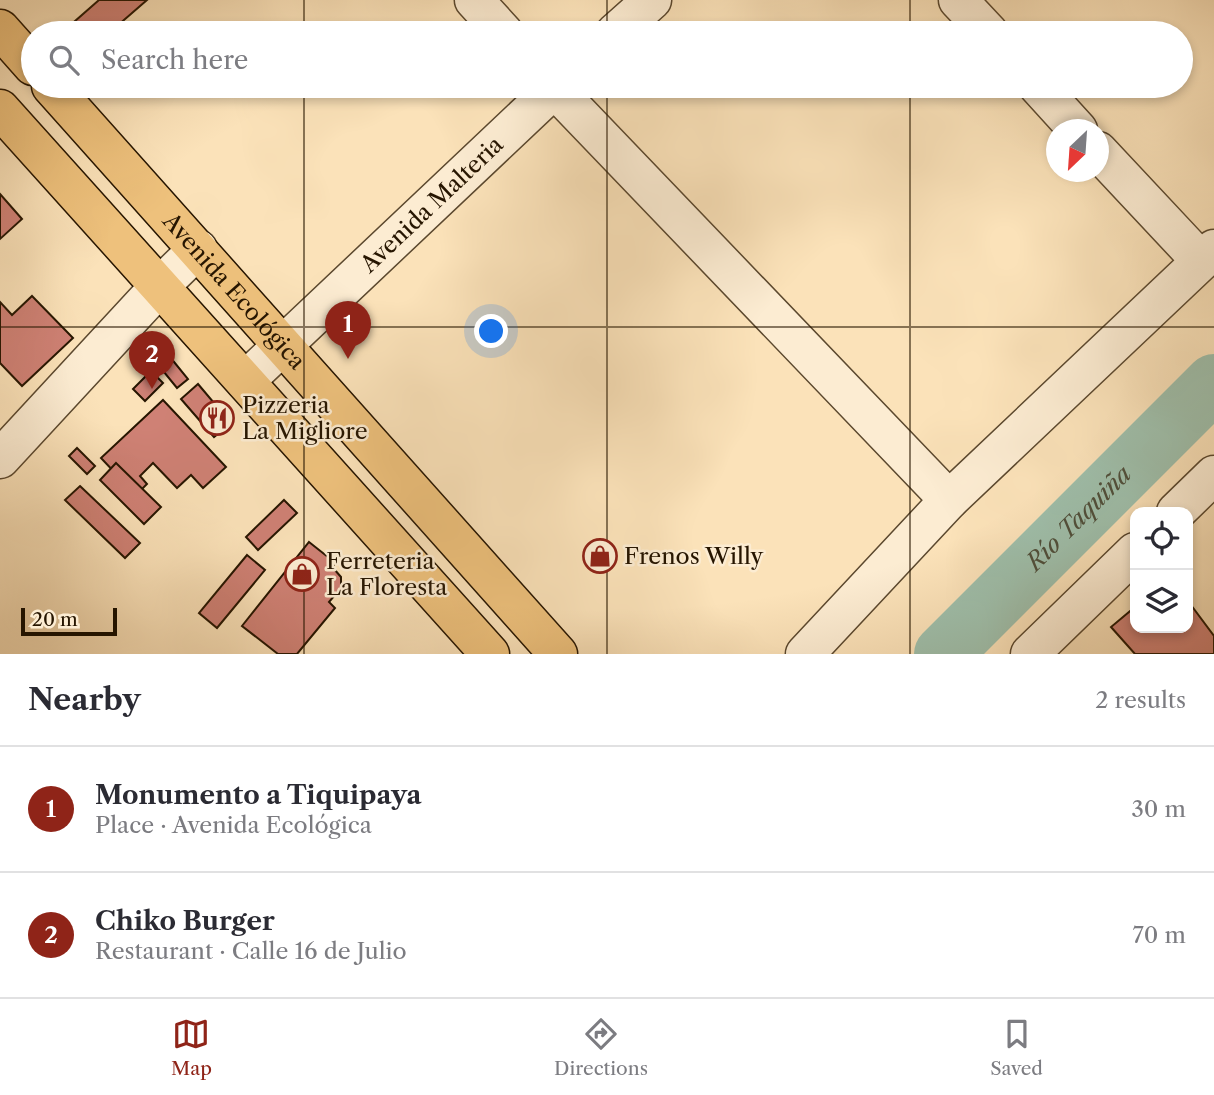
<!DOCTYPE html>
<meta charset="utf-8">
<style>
body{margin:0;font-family:"Libre Caslon Text",serif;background:#f2f2f3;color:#2b2b33}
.controls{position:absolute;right:21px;bottom:21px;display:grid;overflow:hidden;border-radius:14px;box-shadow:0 4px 10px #0003}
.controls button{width:63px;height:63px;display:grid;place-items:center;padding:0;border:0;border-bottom:2px solid #e1e1e2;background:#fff;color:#2b2b33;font:35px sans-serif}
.compass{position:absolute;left:1046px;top:119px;width:63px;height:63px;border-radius:50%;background:#fff;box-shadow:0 4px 10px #0003;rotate:205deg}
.scale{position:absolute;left:21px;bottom:18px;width:96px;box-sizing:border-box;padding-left:7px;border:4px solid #261500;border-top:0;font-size:19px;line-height:24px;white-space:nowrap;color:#261500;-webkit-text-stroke:5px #fcecd2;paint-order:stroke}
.you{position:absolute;left:492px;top:332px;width:24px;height:24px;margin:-18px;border:5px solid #fff;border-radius:50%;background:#1a73e8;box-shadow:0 0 0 10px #1a73e833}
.badge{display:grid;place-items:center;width:46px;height:46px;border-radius:50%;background:#8f2418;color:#fff;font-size:23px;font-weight:700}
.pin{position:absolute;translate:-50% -58px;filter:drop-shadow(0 2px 4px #0008)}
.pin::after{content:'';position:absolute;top:37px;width:24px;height:21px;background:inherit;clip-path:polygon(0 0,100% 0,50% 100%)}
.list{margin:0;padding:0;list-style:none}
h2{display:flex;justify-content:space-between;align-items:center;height:91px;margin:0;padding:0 28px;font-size:30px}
h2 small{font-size:23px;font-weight:400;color:#7c7c81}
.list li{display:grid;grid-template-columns:46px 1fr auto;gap:21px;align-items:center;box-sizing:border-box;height:126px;padding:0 28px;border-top:2px solid #e1e1e2}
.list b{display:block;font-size:26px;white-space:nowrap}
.list p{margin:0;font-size:23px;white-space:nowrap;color:#7c7c81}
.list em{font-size:23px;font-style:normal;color:#7c7c81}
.icon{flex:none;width:38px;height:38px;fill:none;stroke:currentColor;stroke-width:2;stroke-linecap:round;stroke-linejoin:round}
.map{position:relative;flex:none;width:1214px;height:654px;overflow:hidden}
.search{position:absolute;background:#fff;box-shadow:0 4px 10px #0003;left:21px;right:21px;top:21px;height:77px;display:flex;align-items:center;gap:18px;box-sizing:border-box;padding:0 24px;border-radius:38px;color:#7c7c81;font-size:26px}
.sheet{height:343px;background:#fff}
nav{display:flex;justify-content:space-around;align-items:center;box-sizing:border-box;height:98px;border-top:2px solid #e1e1e2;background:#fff;font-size:19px;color:#7c7c81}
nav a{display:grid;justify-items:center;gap:4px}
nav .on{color:#8f2418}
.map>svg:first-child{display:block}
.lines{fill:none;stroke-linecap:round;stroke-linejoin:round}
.river{stroke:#9fbfab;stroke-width:58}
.building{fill:#cf8175;stroke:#261500;stroke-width:2}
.minor-casing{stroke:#5b482e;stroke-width:41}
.major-casing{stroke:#261500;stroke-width:41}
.minor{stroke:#fcecd2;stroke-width:38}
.major{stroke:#eec17c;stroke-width:38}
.grid{fill:none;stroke:#261500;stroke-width:2;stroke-opacity:0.55}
.labels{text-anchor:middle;stroke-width:5;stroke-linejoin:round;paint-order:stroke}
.street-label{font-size:23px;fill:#261500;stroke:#fcecd2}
.poi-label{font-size:23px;fill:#261500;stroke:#fcecd2;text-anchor:start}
.water-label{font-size:24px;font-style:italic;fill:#50503c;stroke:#fcecd2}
</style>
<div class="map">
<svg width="1214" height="654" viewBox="0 0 1214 654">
<rect width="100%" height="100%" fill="#fbe2b9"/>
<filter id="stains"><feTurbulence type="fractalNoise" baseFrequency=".00286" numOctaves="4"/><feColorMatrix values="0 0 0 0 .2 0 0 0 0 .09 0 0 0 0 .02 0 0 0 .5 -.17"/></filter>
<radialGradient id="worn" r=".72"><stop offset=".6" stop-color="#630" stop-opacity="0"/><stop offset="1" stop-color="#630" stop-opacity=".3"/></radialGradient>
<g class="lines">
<path class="river" id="s1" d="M 943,654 L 1214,383"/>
</g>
<g class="building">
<path d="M 99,0 L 147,0 L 109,33 L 69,33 L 66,29 Z"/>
<path d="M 0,194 L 22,219 L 0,239 Z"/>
<path d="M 32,296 L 73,338 L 22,386 L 0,363 L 0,302 L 12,315 Z"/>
<path d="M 170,357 L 188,379 L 177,388 L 159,366 Z"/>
<path d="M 151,371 L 163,383 L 145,401 L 133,389 Z"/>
<path d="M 198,384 L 231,423 L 214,437 L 181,399 Z"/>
<path d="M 163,400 L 226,467 L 203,488 L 191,475 L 177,488 L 153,463 L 140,476 L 147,484 L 136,495 L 101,458 Z"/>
<path d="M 77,448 L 95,466 L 87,474 L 69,456 Z"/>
<path d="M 116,463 L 161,507 L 144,524 L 100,480 Z"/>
<path d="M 80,486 L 140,543 L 125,558 L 65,500 Z"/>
<path d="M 284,500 L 297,513 L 258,550 L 246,537 Z"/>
<path d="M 309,542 L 333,561 L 334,569 L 341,577 L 341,588 L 329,602 L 335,608 L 297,654 L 278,654 L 242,626 Z"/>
<path d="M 247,555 L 265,570 L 217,628 L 199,613 Z"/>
<path d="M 1188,601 L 1214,636 L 1214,654 L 1135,654 L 1111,627 L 1135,607 L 1135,628 L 1188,628 Z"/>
</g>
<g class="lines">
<g class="minor-casing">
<g id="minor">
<path d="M 474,0 L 504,33"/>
<path d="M 958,0 L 989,33"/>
<path d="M 615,33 L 652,0"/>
<path d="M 552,86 L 949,500"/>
<path d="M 1038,86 L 1078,130"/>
<path d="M 1098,151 L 1201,261"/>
<path id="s2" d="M 245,381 L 557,86"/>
<path d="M 0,459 L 160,286 L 198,249"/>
<path d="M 1176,512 L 1214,475"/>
<path d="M 805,654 L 949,500 L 1214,249"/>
<path d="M 1030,654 L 1135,552"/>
</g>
</g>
<g class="major-casing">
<g id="major">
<path d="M 0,29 L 33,66"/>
<path id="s3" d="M 51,86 L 558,654"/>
<path d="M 0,109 L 490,654"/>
</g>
</g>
<use href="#minor" class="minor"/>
<use href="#major" class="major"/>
</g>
<path class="grid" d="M 304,0 L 304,33M 607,0 L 607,33M 910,0 L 910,33M 304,86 L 304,654M 607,86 L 607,654M 910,86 L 910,654M 0,327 L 1214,327"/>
<defs>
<g id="restaurant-ring" transform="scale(1.75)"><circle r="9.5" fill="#fcecd2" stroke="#8f2418" stroke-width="1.5"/><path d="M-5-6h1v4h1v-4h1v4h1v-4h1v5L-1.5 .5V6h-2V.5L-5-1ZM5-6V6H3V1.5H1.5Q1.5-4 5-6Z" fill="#8f2418"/></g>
<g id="shop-ring" transform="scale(1.75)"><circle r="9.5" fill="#fcecd2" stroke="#8f2418" stroke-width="1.5"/><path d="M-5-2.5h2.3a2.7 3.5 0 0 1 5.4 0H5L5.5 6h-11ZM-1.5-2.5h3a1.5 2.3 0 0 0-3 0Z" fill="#8f2418"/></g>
</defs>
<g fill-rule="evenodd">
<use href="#restaurant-ring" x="217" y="418"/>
<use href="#shop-ring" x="600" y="556"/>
<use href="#shop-ring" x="302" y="574"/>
</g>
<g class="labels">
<g class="street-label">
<text dy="8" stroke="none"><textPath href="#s2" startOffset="257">Avenida Malteria</textPath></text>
<text dy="8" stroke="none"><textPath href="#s3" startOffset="275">Avenida Ecológica</textPath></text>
</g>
<g class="poi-label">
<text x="242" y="413">Pizzeria<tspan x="242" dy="26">La Migliore</tspan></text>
<text x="624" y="564">Frenos Willy</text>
<text x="326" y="569">Ferreteria<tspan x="326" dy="26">La Floresta</tspan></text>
</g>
<g class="water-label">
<text dy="8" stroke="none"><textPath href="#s1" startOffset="192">Río Taquiña</textPath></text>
</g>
</g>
<rect width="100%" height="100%" filter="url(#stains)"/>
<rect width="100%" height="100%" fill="url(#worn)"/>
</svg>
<div class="controls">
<button><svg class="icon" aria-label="locate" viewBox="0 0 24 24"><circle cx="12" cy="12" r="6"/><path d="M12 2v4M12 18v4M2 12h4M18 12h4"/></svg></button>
<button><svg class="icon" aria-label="layers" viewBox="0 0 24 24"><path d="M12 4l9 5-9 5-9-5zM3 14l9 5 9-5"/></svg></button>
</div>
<svg class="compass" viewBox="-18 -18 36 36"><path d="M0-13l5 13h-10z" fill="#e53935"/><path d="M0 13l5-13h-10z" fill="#7c7c81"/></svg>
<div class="scale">20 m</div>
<div class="you"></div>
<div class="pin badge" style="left:348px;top:359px">1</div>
<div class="pin badge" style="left:152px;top:389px">2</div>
<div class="search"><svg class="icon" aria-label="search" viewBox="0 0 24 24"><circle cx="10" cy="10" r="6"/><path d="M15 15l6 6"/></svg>Search here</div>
</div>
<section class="sheet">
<h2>Nearby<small>2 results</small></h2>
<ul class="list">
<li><span class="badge">1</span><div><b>Monumento a Tiquipaya</b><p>Place · Avenida Ecológica</p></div><em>30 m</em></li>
<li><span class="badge">2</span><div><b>Chiko Burger</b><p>Restaurant · Calle 16 de Julio</p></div><em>70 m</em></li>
</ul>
</section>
<nav>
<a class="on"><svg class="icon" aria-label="map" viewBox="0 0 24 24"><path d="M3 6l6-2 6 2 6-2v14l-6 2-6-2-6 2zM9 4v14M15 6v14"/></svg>Map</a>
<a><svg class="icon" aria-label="directions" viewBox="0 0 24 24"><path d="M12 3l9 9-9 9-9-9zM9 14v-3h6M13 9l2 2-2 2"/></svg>Directions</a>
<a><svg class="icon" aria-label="saved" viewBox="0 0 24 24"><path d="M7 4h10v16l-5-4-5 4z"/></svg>Saved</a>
</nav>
